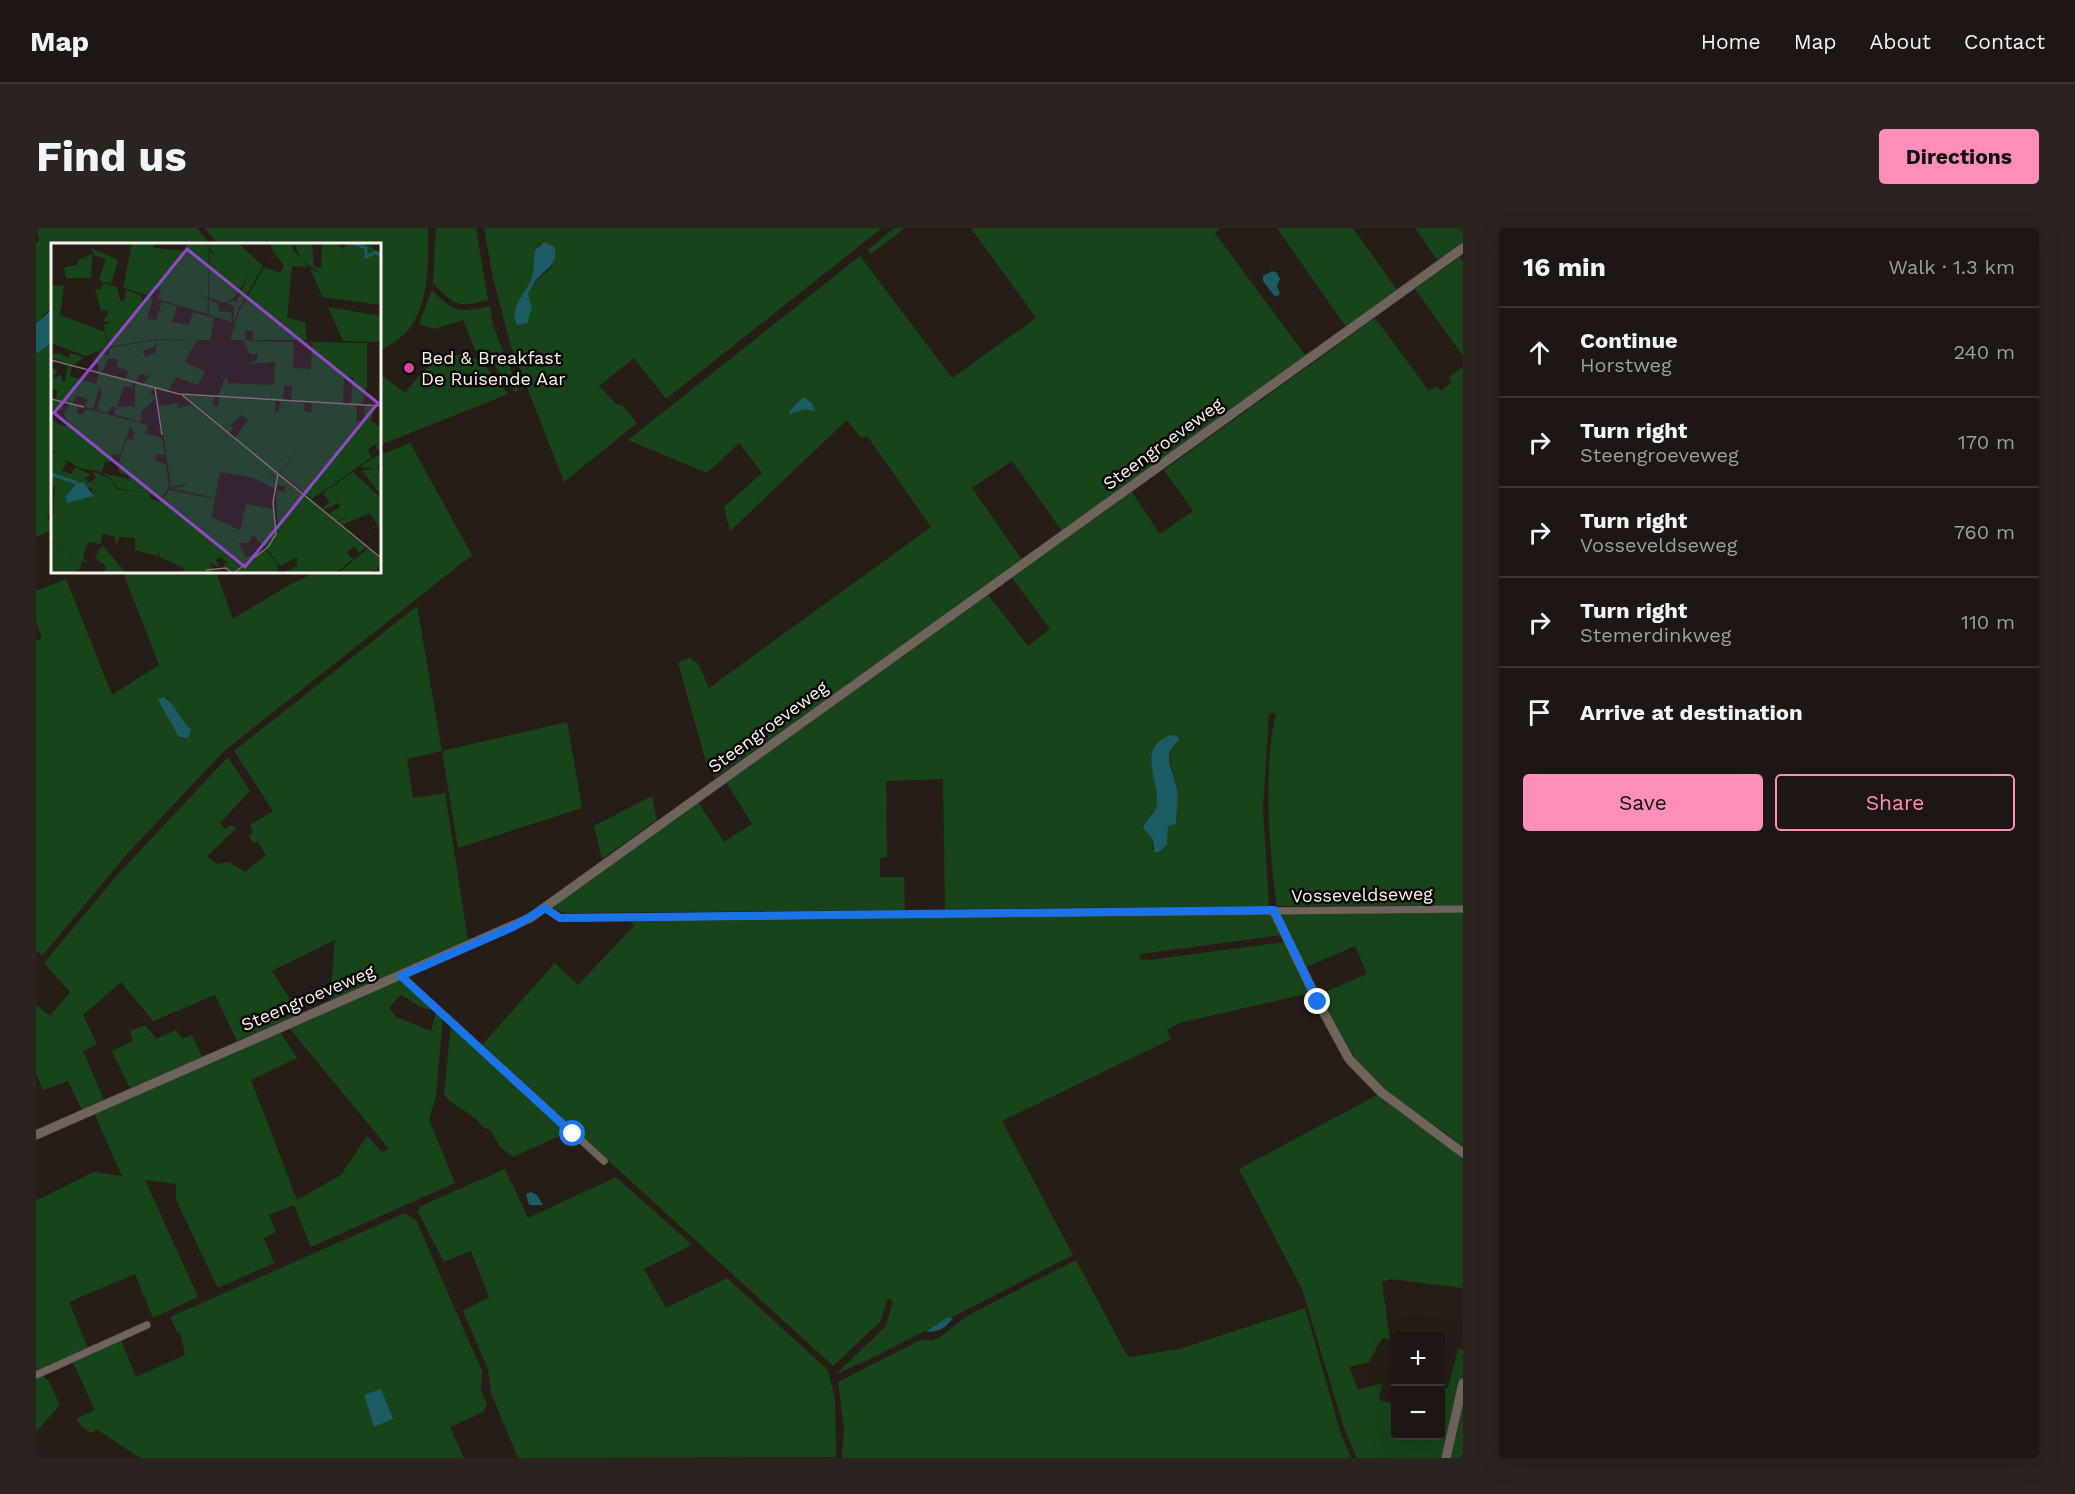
<!DOCTYPE html>
<meta charset="utf-8">
<style>
body{margin:0;font-family:"Work Sans",sans-serif;background:#2a2320;color:#f1f3f6}
.controls{position:absolute;right:18px;bottom:18px;display:grid;overflow:hidden;border-radius:6px;box-shadow:0 6px 24px #0002}
.controls button{width:54px;height:54px;display:grid;place-items:center;padding:0;border:0;border-bottom:2px solid #3b3532;background:#1d1612;color:#f1f3f6;font:30px sans-serif}
.stop{position:absolute;width:18px;height:18px;margin:-14px;border:4px solid #1a73e8;border-radius:50%;background:#fff}
.stop.end{background:#1a73e8;border-color:#fff;box-shadow:0 2px 6px #0008}
.list{margin:0;padding:0;list-style:none}
h2{display:flex;justify-content:space-between;align-items:center;height:78px;margin:0;padding:0 24px;font-size:26px}
h2 small{font-size:20px;font-weight:400;color:#a09f9f}
.list li{display:grid;grid-template-columns:39px 1fr auto;gap:18px;align-items:center;box-sizing:border-box;height:90px;padding:0 24px;border-top:2px solid #3b3532}
.list b{display:block;font-size:22px;white-space:nowrap}
.list p{margin:0;font-size:20px;white-space:nowrap;color:#a09f9f}
.list em{font-size:20px;font-style:normal;color:#a09f9f}
.actions{display:flex;gap:12px;padding:18px 24px}
.actions a{flex:1;padding:14px 0;border:2px solid #ff8ebb;border-radius:6px;text-align:center;font-size:21px;color:#ff8ebb}
.actions .main{background:#ff8ebb;color:#111}
.icon{flex:none;width:33px;height:33px;fill:none;stroke:currentColor;stroke-width:2;stroke-linecap:round;stroke-linejoin:round}
.map{position:relative;flex:none;width:1427px;height:1230px;overflow:hidden;border-radius:6px}
header{display:flex;align-items:center;gap:36px;box-sizing:border-box;height:84px;padding:0 30px;background:#1d1612;border-bottom:2px solid #3b3532}
header strong{font-size:28px}
nav{display:flex;gap:33px;margin-inline-start:auto;font-size:21px}
.intro{display:flex;align-items:center;justify-content:space-between;box-sizing:border-box;height:144px;padding:0 36px}
h1{margin:0;font-size:42px}
.button{padding:15px 27px;border-radius:6px;background:#ff8ebb;color:#111;font-size:21px;font-weight:700}
main{display:flex;gap:36px;padding:0 36px}
aside{flex:1;background:#1d1612;border-radius:6px;box-shadow:0 6px 24px #0002}
.map>svg:first-child{display:block}
.green{fill:#18441a;fill-rule:evenodd}
.water{fill:#1b5b63}
.lines{fill:none;stroke-linecap:round;stroke-linejoin:round}
.street-casing{stroke:#423a37;stroke-width:8}
.secondary-casing{stroke:#423a37;stroke-width:10}
.street{stroke:#6f635d;stroke-width:7}
.secondary{stroke:#6f635d;stroke-width:9}
.route{stroke:#1a73e8;stroke-width:8}
.hotel-dot{fill:#d1479c;stroke:#0c0806;stroke-width:2}
.labels{text-anchor:middle;stroke-width:5;stroke-linejoin:round;paint-order:stroke}
.poi-label{font-size:18px;fill:#f8f1ed;stroke:#0c0806;text-anchor:start}
.street-label{font-size:18px;fill:#f8f1ed;stroke:#0c0806}
.inset-river{fill:none;stroke:#1b5b63;stroke-width:3}
.inset-road{fill:none;stroke:#7b726d;stroke-width:1.5}
.view{fill:#8e4ac6;fill-opacity:0.15;stroke:#8e4ac6;stroke-width:3}
.inset-edge{fill:none;stroke:#f8f1ed;stroke-width:3}
</style>
<header>
<strong>Map</strong>
<nav><a>Home</a><a>Map</a><a>About</a><a>Contact</a></nav>
</header>
<div class="intro"><h1>Find us</h1><a class="button">Directions</a></div>
<main>
<div class="map">
<svg width="1427" height="1230" viewBox="0 0 1427 1230">
<rect width="100%" height="100%" fill="#271d18"/>
<g class="green">
<path d="M 0,0 L 161,0 L 174,16 L 16,16 L 16,81 C 3,86 4,98 0,109 L 0,15 L 3,13 Z"/>
<path d="M 169,0 L 392,0 C 392,33 394,72 374,100 C 367,110 353,117 344,123 L 344,16 L 182,16 Z"/>
<path d="M 400,0 L 440,0 L 452,72 C 421,80 419,78 397,55 Z"/>
<path d="M 448,0 L 846,0 L 630,171 L 598,130 L 563,158 L 580,176 L 586,177 L 601,195 L 528,254 L 475,119 L 457,50 ZM 505,15 L 519,19 L 516,39 L 499,54 L 492,65 L 495,88 L 478,86 L 497,49 L 499,22 Z"/>
<path d="M 858,0 L 869,0 L 835,26 L 832,22 Z"/>
<path d="M 935,0 L 1185,0 L 1179,5 L 1270,128 L 1026,303 L 976,233 L 936,260 L 986,332 L 679,550 L 670,534 L 642,435 L 654,429 L 663,437 L 673,460 L 895,299 L 832,209 L 824,209 L 811,192 L 694,303 L 688,279 L 726,245 L 703,215 L 671,245 L 592,212 L 824,28 L 916,150 L 1000,90 Z"/>
<path d="M 1241,0 L 1317,0 L 1361,62 L 1310,99 Z"/>
<path d="M 1379,0 L 1427,0 L 1427,15 L 1402,33 Z"/>
<path d="M 1424,29 L 1427,34 L 1427,128 L 1379,61 Z"/>
<path d="M 396,62 C 417,85 425,85 454,78 L 457,98 L 483,162 L 479,164 L 452,130 L 439,122 L 427,92 L 398,101 L 383,96 Z"/>
<path d="M 1339,90 L 1393,163 L 1401,158 L 1405,163 L 1416,154 L 1413,149 L 1427,139 L 1427,677 L 1241,678 C 1233,623 1227,539 1240,485 L 1233,485 L 1227,581 L 1233,678 L 909,681 L 907,551 L 850,553 L 851,629 L 844,630 L 844,649 L 868,649 L 869,682 L 530,685 L 519,681 L 519,676 L 662,574 L 688,614 L 716,596 L 690,554 L 952,367 L 992,418 L 1014,401 L 976,350 L 1096,264 L 1124,306 L 1157,283 L 1128,242 ZM 1141,508 C 1127,533 1138,538 1141,562 C 1142,573 1140,585 1140,596 L 1132,597 L 1131,617 L 1123,624 L 1116,621 L 1117,612 L 1107,596 L 1120,584 L 1122,573 L 1116,539 Z"/>
<path d="M 16,115 L 16,285 L 11,288 L 16,302 L 0,309 L 0,126 Z"/>
<path d="M 429,126 L 446,134 L 472,166 L 344,217 L 344,146 L 369,165 C 387,143 399,127 429,126 Z"/>
<path d="M 374,215 L 436,327 L 188,523 L 92,625 L 6,728 L 0,722 L 0,413 L 6,410 L 0,394 L 0,363 L 30,351 L 76,467 L 123,437 L 87,344 L 180,344 L 197,391 L 253,357 L 280,344 L 344,344 L 344,227 ZM 131,470 L 144,491 L 154,501 L 152,511 L 145,510 C 134,498 129,486 131,470 Z"/>
<path d="M 381,378 L 406,523 L 531,494 L 546,580 L 422,620 L 406,523 L 371,531 L 377,570 L 409,565 L 432,712 L 294,773 L 299,712 L 236,743 L 263,786 L 201,813 L 179,767 L 117,793 L 85,754 L 47,787 L 61,816 L 47,823 L 68,872 L 46,882 L 32,853 L 7,862 L 0,846 L 0,777 L 14,788 L 34,764 L 8,735 L 82,646 L 192,529 L 214,563 L 184,595 L 189,601 L 195,597 L 200,601 L 171,628 L 180,636 L 193,634 L 209,644 L 230,627 L 221,613 L 218,616 L 213,609 L 217,604 L 214,597 L 237,583 L 198,523 Z"/>
<path d="M 616,568 L 621,592 L 566,631 L 558,598 Z"/>
<path d="M 1427,685 L 1427,919 C 1404,898 1376,884 1352,864 C 1319,838 1302,803 1284,766 L 1331,746 L 1319,718 L 1270,739 L 1247,690 L 1247,686 Z"/>
<path d="M 1235,686 L 1246,707 L 1105,726 L 1103,731 L 1113,732 L 1249,714 L 1274,765 L 1143,795 L 1131,802 L 1135,811 L 966,893 L 1037,1027 L 832,1132 L 800,1146 L 850,1098 L 857,1073 L 852,1070 L 844,1094 L 797,1138 L 446,817 L 519,735 L 542,757 L 598,698 L 594,693 Z"/>
<path d="M 364,751 L 396,781 C 384,783 375,770 364,767 L 353,780 L 360,789 L 395,803 L 400,784 L 407,790 L 400,868 L 393,892 L 419,955 L 275,1019 L 258,977 L 233,987 L 240,1004 L 228,1010 L 238,1035 L 182,1060 L 140,972 L 140,956 L 109,952 L 162,1069 L 117,1090 L 99,1046 L 33,1074 L 52,1120 L 0,1143 L 0,973 L 58,944 L 86,948 L 58,885 L 244,804 L 261,830 L 215,852 L 261,972 L 305,947 L 331,908 L 346,924 L 353,921 L 254,801 Z"/>
<path d="M 415,796 L 532,904 L 477,929 L 464,919 L 454,901 L 448,900 C 437,884 421,882 408,867 Z"/>
<path d="M 109,797 L 120,811 L 140,802 L 146,811 L 156,807 L 166,829 L 94,860 L 76,823 L 97,813 L 94,803 Z"/>
<path d="M 1343,866 L 1427,931 L 1427,1060 L 1355,1051 L 1346,1054 L 1354,1112 L 1346,1110 L 1333,1134 L 1313,1139 L 1322,1162 L 1346,1155 L 1343,1172 L 1359,1176 L 1360,1208 L 1404,1208 L 1405,1159 L 1412,1160 L 1422,1121 L 1427,1122 L 1427,1145 L 1406,1230 L 1321,1230 L 1308,1200 L 1266,1061 L 1203,941 Z"/>
<path d="M 469,941 L 492,990 L 580,949 L 656,1017 L 608,1041 L 630,1080 L 691,1050 L 792,1142 L 799,1172 L 800,1229 L 482,1230 L 455,1165 L 452,1141 L 427,1083 L 453,1069 L 435,1023 L 408,1034 L 382,984 L 385,978 Z"/>
<path d="M 369,985 L 380,992 L 446,1143 L 445,1163 L 451,1176 L 447,1184 L 414,1199 L 428,1230 L 104,1230 L 60,1201 L 57,1205 C 48,1202 44,1199 41,1190 L 59,1182 L 37,1134 L 85,1112 L 100,1149 L 149,1127 L 144,1104 L 141,1104 L 134,1089 Z"/>
<path d="M 1040,1032 L 1092,1129 L 1144,1121 L 1269,1080 L 1305,1206 L 1315,1230 L 806,1230 L 808,1201 L 802,1154 L 886,1111 L 896,1113 L 907,1107 L 931,1088 Z"/>
<path d="M 6,1147 L 13,1154 L 24,1177 L 0,1204 L 0,1149 Z"/>
<path d="M 1427,1174 L 1427,1230 L 1415,1230 Z"/>
</g>
<g class="water">
<path d="M 508,14 L 519,19 C 521,38 511,40 500,52 C 497,56 495,61 492,65 L 496,81 L 491,95 L 481,97 C 472,81 489,66 495,52 C 499,43 497,31 499,22 Z"/>
<path d="M 1236,43 L 1241,45 L 1244,51 L 1241,58 L 1244,66 L 1239,69 L 1227,53 L 1227,48 Z"/>
<path d="M 16,81 L 16,115 L 0,126 L 0,96 Z"/>
<path d="M 767,169 L 776,175 L 779,183 L 768,181 L 755,186 L 753,184 Z"/>
<path d="M 127,469 C 140,475 143,492 155,501 L 152,511 L 142,508 L 122,472 Z"/>
<path d="M 1135,507 L 1141,508 L 1143,512 C 1124,527 1138,543 1141,561 C 1143,572 1140,585 1140,596 L 1132,598 L 1131,617 L 1123,624 L 1118,624 L 1117,612 L 1107,599 C 1110,590 1120,587 1121,576 C 1123,552 1100,519 1135,507 Z"/>
<path d="M 495,964 L 501,967 L 507,977 L 493,977 L 490,966 Z"/>
<path d="M 911,1090 L 917,1090 C 911,1099 900,1106 890,1103 Z"/>
<path d="M 345,1161 L 357,1191 L 338,1199 L 328,1167 Z"/>
</g>
<g class="lines">
<g class="street-casing">
<g id="street">
<path d="M 509,680 L 524,690 L 1427,681"/>
<path d="M 365,748 L 568,933"/>
<path d="M 0,1147 L 111,1097"/>
</g>
</g>
<g class="secondary-casing">
<g id="secondary">
<path d="M 1238,683 L 1282,774 L 1313,831 L 1345,864 L 1427,925"/>
<path d="M 0,907 L 494,690 L 1427,20"/>
<path d="M 1410,1230 L 1427,1155"/>
</g>
</g>
<use href="#street" class="street"/>
<use href="#secondary" class="secondary"/>
</g>
<g class="lines">
<path class="route" d="M 537,906 L 365,748 L 477,699 L 509,680 L 524,690 L 1238,682 L 1282,774"/>
</g>
<circle class="hotel-dot" cx="373" cy="140" r="6"/>
<g class="labels">
<g class="poi-label">
<text x="385" y="136">Bed &amp; Breakfast<tspan x="385" dy="21">De Ruisende Aar</tspan></text>
</g>
<g class="street-label">
<text transform="translate(1127 216) rotate(-36)" y="6">Steengroeveweg</text>
<text transform="translate(732 499) rotate(-36)" y="6">Steengroeveweg</text>
<text transform="translate(1326 667) rotate(-1)" y="6">Vosseveldseweg</text>
<text transform="translate(272 770) rotate(-23)" y="6">Steengroeveweg</text>
</g>
</g>
<g transform="translate(15 15)">
<rect width="330" height="330" fill="#271d18"/>
<path d="M 81,0 L 103,0 L 102,5 L 135,8 L 136,0 L 158,0 L 157,55 L 142,49 L 157,56 L 156,71 L 107,56 L 110,46 L 102,47 L 100,53 L 72,45 ZM 159,0 L 187,0 L 212,23 L 189,64 L 184,62 L 188,65 L 183,80 L 183,64 L 177,60 L 182,57 L 184,61 L 194,41 L 196,25 L 193,41 L 181,57 L 173,60 L 158,55 L 159,9 L 166,13 L 159,7 ZM 219,0 L 242,0 L 242,7 L 250,16 L 243,0 L 261,0 L 263,24 L 270,25 L 271,0 L 285,0 L 291,6 L 298,0 L 313,0 L 330,10 L 330,62 L 272,54 L 259,26 L 269,30 L 252,18 L 257,24 L 241,23 L 236,75 L 254,79 L 256,97 L 202,97 L 202,88 L 194,88 L 195,97 L 179,97 L 188,69 L 213,24 L 229,30 L 233,23 L 225,12 L 215,22 L 227,8 L 223,11 ZM 40,5 L 67,17 L 60,41 L 48,37 L 55,16 L 43,12 ZM 41,11 L 40,35 L 15,35 L 13,24 L 27,22 L 27,17 ZM 52,40 L 66,44 L 69,57 L 74,58 L 74,47 L 90,52 L 91,61 L 95,54 L 102,56 L 96,76 L 105,77 L 111,59 L 126,63 L 121,79 L 138,82 L 142,69 L 163,75 L 159,97 L 105,96 L 58,104 L 53,82 L 60,79 L 52,78 L 57,72 L 56,67 L 50,68 L 44,46 L 50,46 ZM 0,42 L 13,43 L 9,72 L 54,89 L 57,104 L 35,113 L 0,100 ZM 158,57 L 166,60 L 168,68 L 180,69 L 181,79 L 158,72 ZM 277,64 L 330,73 L 330,99 L 292,98 ZM 105,97 L 104,104 L 91,108 L 95,114 L 105,109 L 106,97 L 146,97 L 134,119 L 154,129 L 147,142 L 125,134 L 117,148 L 92,141 L 99,133 L 88,131 L 86,139 L 75,136 L 77,128 L 66,124 L 66,116 L 57,116 L 51,130 L 47,128 L 48,123 L 43,118 L 50,106 L 53,112 L 58,112 L 58,105 ZM 192,98 L 243,99 L 242,125 L 260,126 L 261,101 L 245,99 L 316,100 L 316,142 L 311,161 L 300,161 L 302,134 L 293,134 L 292,160 L 240,157 L 241,143 L 233,142 L 232,157 L 167,153 L 175,133 L 177,140 L 223,142 L 224,119 L 196,121 L 206,117 L 207,111 L 199,111 ZM 8,110 L 17,115 L 19,110 L 33,114 L 23,122 L 0,115 L 0,111 ZM 17,122 L 21,123 L 19,133 L 45,141 L 48,130 L 82,140 L 81,145 L 73,143 L 66,164 L 82,163 L 84,167 L 84,140 L 104,145 L 99,150 L 105,155 L 92,167 L 89,179 L 63,171 L 65,164 L 61,163 L 56,170 L 46,167 L 51,149 L 48,145 L 42,166 L 34,164 L 36,156 L 30,154 L 25,153 L 22,161 L 5,156 L 6,147 L 0,147 L 0,125 L 6,127 L 3,136 L 9,131 L 13,141 ZM 132,152 L 163,154 L 162,162 L 167,163 L 168,154 L 224,158 L 224,169 L 228,169 L 229,158 L 254,160 L 253,168 L 260,169 L 261,160 L 305,162 L 306,179 L 313,178 L 314,163 L 323,164 L 320,178 L 329,184 L 330,208 L 325,206 L 326,200 L 317,206 L 320,215 L 261,256 L 229,230 L 249,204 L 228,230 L 184,195 L 197,177 L 190,172 L 179,183 L 182,186 L 178,191 ZM 0,157 L 13,159 L 12,166 L 2,168 L 2,177 L 10,182 L 18,183 L 13,170 L 19,161 L 27,163 L 26,170 L 31,172 L 36,166 L 97,182 L 95,191 L 111,195 L 114,212 L 105,211 L 104,218 L 115,221 L 118,244 L 110,256 L 97,251 L 100,256 L 109,259 L 119,247 L 164,256 L 160,274 L 189,287 L 195,261 L 222,266 L 225,289 L 215,305 L 202,292 L 197,300 L 188,300 L 194,314 L 206,311 L 183,329 L 173,324 L 174,319 L 178,321 L 169,314 L 165,317 L 168,324 L 159,320 L 163,330 L 131,330 L 133,325 L 109,314 L 108,308 L 107,313 L 84,307 L 84,295 L 68,294 L 66,302 L 63,293 L 51,291 L 50,301 L 38,299 L 33,310 L 32,316 L 39,321 L 31,318 L 29,326 L 20,330 L 0,330 L 0,300 L 28,314 L 0,299 L 4,244 L 0,242 L 0,208 L 7,212 L 0,206 ZM 79,184 L 84,190 L 81,197 L 76,196 L 67,223 L 69,230 L 78,233 L 78,236 L 50,230 L 61,236 L 66,245 L 96,250 L 65,246 L 61,237 L 47,230 L 41,229 L 45,235 L 39,240 L 33,235 L 40,232 L 24,224 L 20,231 L 11,228 L 16,219 L 13,216 L 29,225 L 51,229 L 54,218 L 60,219 L 62,211 L 69,212 ZM 26,240 L 41,246 L 41,254 L 16,260 L 17,252 ZM 126,160 L 127,165 L 141,162 L 227,231 L 226,235 L 205,222 L 226,236 L 224,246 L 203,235 L 169,229 L 164,255 L 119,245 L 131,244 L 135,241 L 120,244 L 108,163 ZM 327,212 L 330,216 L 326,224 L 330,231 L 330,253 L 311,227 L 324,226 L 309,224 ZM 302,229 L 330,255 L 330,282 L 304,292 L 327,282 L 319,270 L 291,282 L 287,279 L 299,273 L 286,278 L 278,271 L 289,264 L 287,260 L 274,267 L 271,265 L 279,259 L 272,250 ZM 228,233 L 315,304 L 308,310 L 303,303 L 296,310 L 302,316 L 285,330 L 231,330 L 246,323 L 246,314 L 229,323 L 216,306 L 227,287 L 225,247 L 233,249 L 235,244 L 226,242 ZM 51,302 L 74,329 L 73,330 L 53,330 L 55,323 L 44,315 ZM 317,305 L 330,317 L 325,329 L 323,326 L 317,330 L 288,330 ZM 215,307 L 226,320 L 228,330 L 184,330 Z" fill="#18441a" fill-rule="evenodd"/>
<path d="M 26,240 L 33,240 L 43,253 L 16,260 L 15,253 Z" fill="#1b5b63"/>
<path class="inset-river" d="M 302,0 L 315,5 L 315,14 L 325,9 L 330,13M 0,231 L 26,240"/>
<path class="inset-road" d="M 0,117 L 128,151 L 330,163M 104,145 L 111,192M 131,152 L 330,315M 0,156 L 33,164M 155,327 L 175,325 L 181,330M 183,330 L 217,304 L 225,291 L 222,259 L 227,231"/>
<path class="view" d="M 136,6 L 327,160 L 194,324 L 3,170 Z"/>
<rect width="330" height="330" class="inset-edge"/>
</g>
</svg>
<div class="controls">
<button>+</button>
<button>−</button>
</div>
<div class="stop" style="left:537px;top:906px"></div>
<div class="stop end" style="left:1282px;top:774px"></div>
</div>
<aside>
<h2>16 min<small>Walk · 1.3 km</small></h2>
<ul class="list">
<li><svg class="icon" aria-label="ahead" viewBox="0 0 24 24"><path d="M12 20V5M6 11l6-6 6 6"/></svg><div><b>Continue</b><p>Horstweg</p></div><em>240 m</em></li>
<li><svg class="icon" aria-label="right" viewBox="0 0 24 24"><path d="M7 20v-9h11M14 6l5 5-5 5"/></svg><div><b>Turn right</b><p>Steengroeveweg</p></div><em>170 m</em></li>
<li><svg class="icon" aria-label="right" viewBox="0 0 24 24"><path d="M7 20v-9h11M14 6l5 5-5 5"/></svg><div><b>Turn right</b><p>Vosseveldseweg</p></div><em>760 m</em></li>
<li><svg class="icon" aria-label="right" viewBox="0 0 24 24"><path d="M7 20v-9h11M14 6l5 5-5 5"/></svg><div><b>Turn right</b><p>Stemerdinkweg</p></div><em>110 m</em></li>
<li><svg class="icon" aria-label="arrive" viewBox="0 0 24 24"><path d="M6 21V4h12l-3 4 3 4H6"/></svg><div><b>Arrive at destination</b></div></li>
</ul>
<div class="actions"><a class="main">Save</a><a>Share</a></div>
</aside>
</main>
